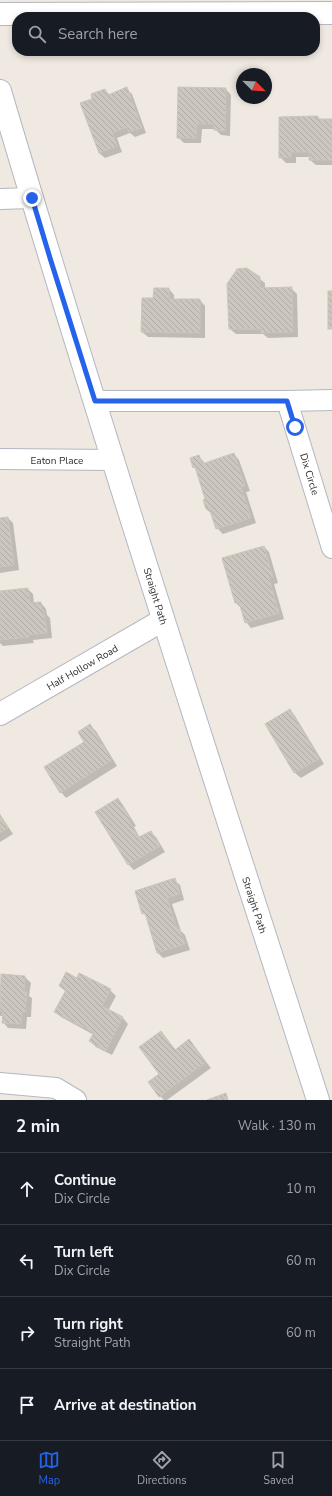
<!DOCTYPE html>
<meta charset="utf-8">
<style>
body{margin:0;font-family:"Nunito Sans",sans-serif;background:#242831;color:#f1f3f6}
.compass{position:absolute;left:236px;top:68px;width:36px;height:36px;border-radius:50%;background:#171b24;box-shadow:0 2px 6px #0003;rotate:114deg}
.stop{position:absolute;width:12px;height:12px;margin:-9px;border:3px solid #2563eb;border-radius:50%;background:#fff}
.stop.end{background:#2563eb;border-color:#fff;box-shadow:0 1px 4px #0008}
.list{margin:0;padding:0;list-style:none}
h2{display:flex;justify-content:space-between;align-items:center;height:52px;margin:0;padding:0 16px;font-size:17px}
h2 small{font-size:13px;font-weight:400;color:#9ea1a6}
.list li{display:grid;grid-template-columns:26px 1fr auto;gap:12px;align-items:center;box-sizing:border-box;height:72px;padding:0 16px;border-top:1px solid #363941}
.list b{display:block;font-size:15px;white-space:nowrap}
.list p{margin:0;font-size:13px;white-space:nowrap;color:#9ea1a6}
.list em{font-size:13px;font-style:normal;color:#9ea1a6}
.icon{flex:none;width:22px;height:22px;fill:none;stroke:currentColor;stroke-width:2;stroke-linecap:round;stroke-linejoin:round}
.map{position:relative;flex:none;width:332px;height:1100px;overflow:hidden}
.search{position:absolute;background:#171b24;box-shadow:0 2px 6px #0003;left:12px;right:12px;top:12px;height:44px;display:flex;align-items:center;gap:10px;box-sizing:border-box;padding:0 14px;border-radius:16px;color:#9ea1a6;font-size:15px}
.sheet{height:340px;background:#171b24}
nav{display:flex;justify-content:space-around;align-items:center;box-sizing:border-box;height:56px;border-top:1px solid #363941;background:#171b24;font-size:11px;color:#9ea1a6}
nav a{display:grid;justify-items:center;gap:2px}
nav .on{color:#2563eb}
.map>svg:first-child{display:block}
.shadow{fill:#0003}
.building{fill:url(#building-back-hatch);stroke:#cbc5ba}
.lines{fill:none;stroke-linecap:round;stroke-linejoin:round}
.street-casing{stroke:#b4b7c1;stroke-width:22}
.secondary-casing{stroke:#b4b7c1;stroke-width:24}
.street{stroke:#fff;stroke-width:20}
.secondary{stroke:#fff;stroke-width:22}
.route{stroke:#2563eb;stroke-width:5}
.labels{text-anchor:middle;stroke-width:3;stroke-linejoin:round;paint-order:stroke}
.street-label{font-size:10px;fill:#2e2e2e;stroke:#fff}
</style>
<div class="map">
<svg width="332" height="1100" viewBox="0 0 332 1100">
<defs>
<pattern id="building-back-hatch" width="6" height="6" patternUnits="userSpaceOnUse"><rect width="6" height="6" fill="#cbc7bf"/><path d="M-1 5l2 2M0 0l6 6M5-1l2 2" fill="none" stroke="#afaba4"/></pattern>
</defs>
<rect width="100%" height="100%" fill="#efe9e1"/>
<g class="shadow">
<path d="M 126,89 L 132,94 L 146,133 L 135,137 L 130,133 L 117,138 L 122,152 L 105,158 L 99,153 L 94,99 L 105,90 L 110,95 Z"/>
<path d="M 226,89 L 231,95 L 230,136 L 221,135 L 215,129 L 202,129 L 201,143 L 184,143 L 178,137 Z"/>
<path d="M 318,117 L 321,120 L 332,120 L 332,165 L 316,165 L 310,160 L 310,157 L 296,157 L 296,163 L 286,163 L 280,157 Z"/>
<path d="M 259,278 L 265,283 L 265,289 L 291,288 L 297,294 L 298,337 L 268,338 L 263,334 L 236,334 L 230,329 Z"/>
<path d="M 169,289 L 174,295 L 174,300 L 200,300 L 205,306 L 205,338 L 148,337 L 142,332 L 154,299 Z"/>
<path d="M 234,454 L 239,460 L 250,491 L 246,492 L 256,523 L 223,534 L 217,528 L 212,514 L 206,509 L 207,500 L 197,470 L 194,467 L 191,458 L 199,456 L 205,464 Z"/>
<path d="M 8,518 L 13,523 L 19,570 L 0,573 L 0,519 Z"/>
<path d="M 264,547 L 269,552 L 278,583 L 274,584 L 284,619 L 251,628 L 246,622 L 241,608 L 235,602 Z"/>
<path d="M 28,589 L 33,594 L 34,604 L 41,603 L 46,609 L 47,615 L 50,618 L 52,638 L 33,640 L 34,643 L 3,646 L 0,643 L 0,592 Z"/>
<path d="M 290,710 L 295,716 L 324,764 L 301,778 L 295,773 L 266,724 Z"/>
<path d="M 90,726 L 96,731 L 117,766 L 66,798 L 61,792 L 85,742 Z"/>
<path d="M 118,799 L 123,805 L 136,826 L 134,827 L 140,838 L 150,832 L 156,837 L 165,852 L 134,870 L 129,865 L 97,812 Z"/>
<path d="M 0,814 L 13,834 L 0,842 Z"/>
<path d="M 174,880 L 180,885 L 184,900 L 172,904 L 181,931 L 185,935 L 190,950 L 163,958 L 158,953 L 147,917 L 143,913 Z"/>
<path d="M 80,974 L 110,990 L 116,996 L 108,1011 L 123,1018 L 128,1024 L 112,1055 L 96,1047 L 90,1041 L 94,1035 L 61,1017 L 55,1012 L 66,992 L 60,986 L 77,979 Z"/>
<path d="M 2,975 L 25,977 L 31,983 L 29,996 L 32,998 L 31,1017 L 27,1017 L 26,1029 L 8,1028 L 3,1022 L 4,1016 L 0,1016 L 0,990 Z"/>
<path d="M 161,1032 L 176,1050 L 189,1041 L 211,1068 L 167,1100 L 164,1100 L 160,1096 Z"/>
</g>
<g class="building">
<path d="M 127,87 L 142,128 L 129,132 L 127,127 L 112,133 L 117,146 L 99,153 L 80,103 L 92,99 L 91,94 L 105,89 L 108,95 Z"/>
<path d="M 178,87 L 226,88 L 225,131 L 214,130 L 214,124 L 197,124 L 196,138 L 177,138 Z"/>
<path d="M 318,116 L 318,119 L 332,119 L 332,160 L 309,160 L 309,152 L 291,152 L 291,157 L 279,158 L 279,117 Z"/>
<path d="M 247,268 L 260,277 L 260,288 L 292,287 L 293,332 L 261,333 L 261,329 L 229,329 L 227,284 L 237,269 Z"/>
<path d="M 154,288 L 169,288 L 169,299 L 200,299 L 200,333 L 141,332 L 142,298 L 153,298 Z"/>
<rect x="328" y="291" width="4" height="38"/>
<path d="M 234,453 L 245,486 L 241,487 L 251,518 L 216,529 L 209,508 L 206,509 L 203,500 L 205,499 L 195,467 L 193,468 L 190,458 L 199,455 L 202,464 Z"/>
<path d="M 8,517 L 14,565 L 0,567 L 0,518 Z"/>
<path d="M 264,546 L 273,577 L 269,578 L 279,613 L 245,623 L 239,602 L 235,603 L 222,558 Z"/>
<path d="M 28,588 L 30,603 L 41,602 L 42,611 L 44,611 L 47,633 L 28,635 L 29,637 L 0,640 L 0,591 Z"/>
<path d="M 290,709 L 319,759 L 294,773 L 265,724 Z"/>
<path d="M 90,724 L 112,760 L 60,793 L 44,767 L 84,742 L 78,732 Z"/>
<path d="M 118,798 L 131,820 L 129,821 L 139,837 L 151,831 L 160,846 L 128,865 L 95,812 Z"/>
<path d="M 0,815 L 8,828 L 0,833 Z"/>
<path d="M 175,878 L 180,894 L 167,898 L 177,929 L 179,928 L 185,944 L 157,953 L 145,913 L 142,914 L 135,891 Z"/>
<path d="M 66,972 L 77,978 L 79,973 L 111,989 L 102,1006 L 123,1017 L 106,1051 L 89,1041 L 94,1033 L 54,1012 L 66,990 L 59,986 Z"/>
<path d="M 1,974 L 25,976 L 24,992 L 27,992 L 25,1012 L 22,1012 L 21,1024 L 2,1023 L 3,1011 L 0,1011 Z"/>
<path d="M 161,1031 L 175,1050 L 189,1039 L 206,1062 L 159,1097 L 148,1082 L 159,1074 L 139,1047 Z"/>
<path d="M 226,1093 L 228,1100 L 207,1100 Z"/>
</g>
<g class="lines">
<g class="street-casing">
<g id="street">
<path d="M 0,199 L 32,198"/>
<path d="M 332,400 L 287,401 L 332,548"/>
<path d="M 95,401 L 287,401"/>
<path d="M 0,459 L 114,460"/>
<path d="M 0,1083 L 56,1088 L 76,1100"/>
</g>
</g>
<g class="secondary-casing">
<g id="secondary">
<path d="M 0,14 L 332,13"/>
<path d="M 0,91 C 100,429 210,764 318,1100"/>
<path d="M 0,714 L 163,620"/>
</g>
</g>
<use href="#street" class="street"/>
<use href="#secondary" class="secondary"/>
</g>
<g class="lines">
<path class="route" d="M 32,198 L 50,258 L 95,401 L 287,401 L 295,427"/>
</g>
<g class="labels">
<g class="street-label">
<text x="57" y="464">Eaton Place</text>
<text transform="translate(310 474) rotate(73)" y="4">Dix Circle</text>
<text transform="translate(156 596) rotate(73)" y="4">Straight Path</text>
<text transform="translate(82 667) rotate(-30)" y="4">Half Hollow Road</text>
<text transform="translate(255 905) rotate(72)" y="4">Straight Path</text>
</g>
</g>
</svg>
<svg class="compass" viewBox="-18 -18 36 36"><path d="M0-13l5 13h-10z" fill="#e53935"/><path d="M0 13l5-13h-10z" fill="#9ea1a6"/></svg>
<div class="stop" style="left:295px;top:427px"></div>
<div class="stop end" style="left:32px;top:198px"></div>
<div class="search"><svg class="icon" aria-label="search" viewBox="0 0 24 24"><circle cx="10" cy="10" r="6"/><path d="M15 15l6 6"/></svg>Search here</div>
</div>
<section class="sheet">
<h2>2 min<small>Walk · 130 m</small></h2>
<ul class="list">
<li><svg class="icon" aria-label="ahead" viewBox="0 0 24 24"><path d="M12 20V5M6 11l6-6 6 6"/></svg><div><b>Continue</b><p>Dix Circle</p></div><em>10 m</em></li>
<li><svg class="icon" aria-label="left" viewBox="0 0 24 24"><path d="M17 20v-9H6M10 6l-5 5 5 5"/></svg><div><b>Turn left</b><p>Dix Circle</p></div><em>60 m</em></li>
<li><svg class="icon" aria-label="right" viewBox="0 0 24 24"><path d="M7 20v-9h11M14 6l5 5-5 5"/></svg><div><b>Turn right</b><p>Straight Path</p></div><em>60 m</em></li>
<li><svg class="icon" aria-label="arrive" viewBox="0 0 24 24"><path d="M6 21V4h12l-3 4 3 4H6"/></svg><div><b>Arrive at destination</b></div></li>
</ul>
</section>
<nav>
<a class="on"><svg class="icon" aria-label="map" viewBox="0 0 24 24"><path d="M3 6l6-2 6 2 6-2v14l-6 2-6-2-6 2zM9 4v14M15 6v14"/></svg>Map</a>
<a><svg class="icon" aria-label="directions" viewBox="0 0 24 24"><path d="M12 3l9 9-9 9-9-9zM9 14v-3h6M13 9l2 2-2 2"/></svg>Directions</a>
<a><svg class="icon" aria-label="saved" viewBox="0 0 24 24"><path d="M7 4h10v16l-5-4-5 4z"/></svg>Saved</a>
</nav>
